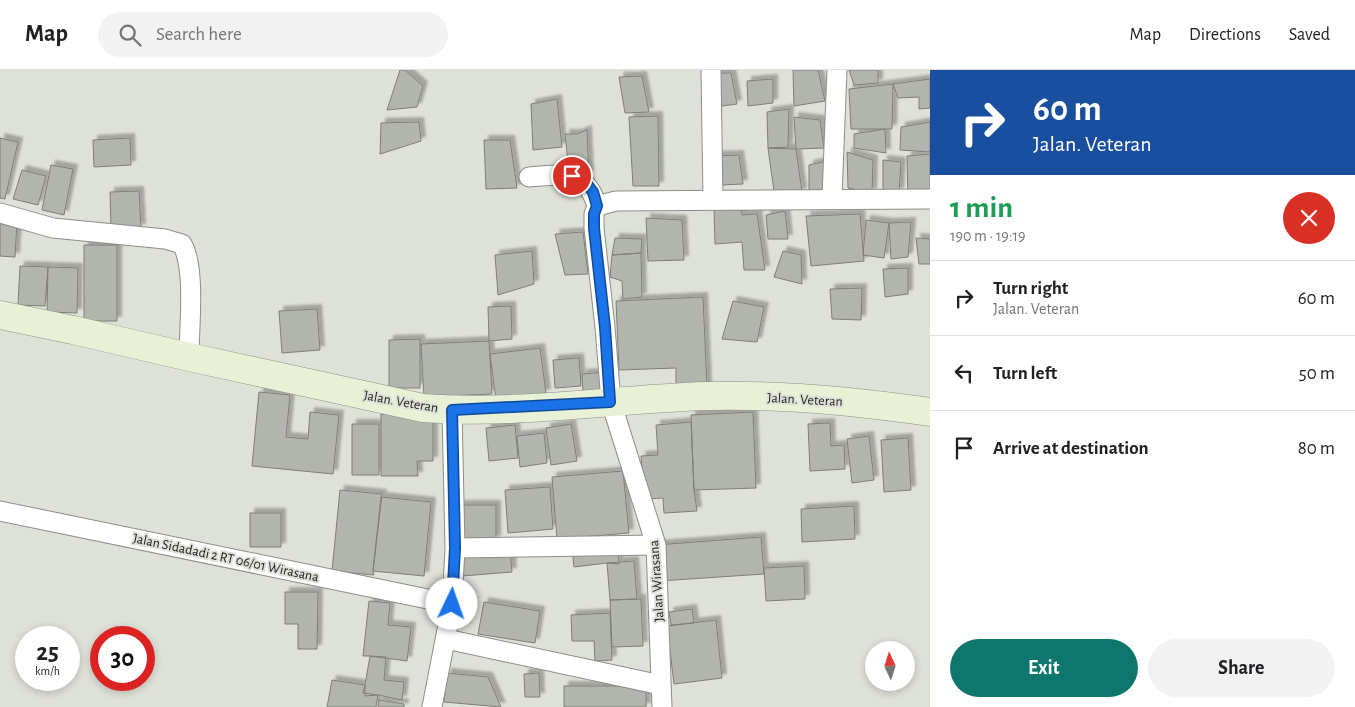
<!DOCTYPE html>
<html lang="en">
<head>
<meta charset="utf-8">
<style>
	body { margin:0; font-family:"Alegreya Sans",sans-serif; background:#f2f2f2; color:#202124; height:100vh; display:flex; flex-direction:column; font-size:19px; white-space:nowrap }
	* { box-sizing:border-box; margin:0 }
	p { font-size:16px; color:#757577 }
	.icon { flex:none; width:28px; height:28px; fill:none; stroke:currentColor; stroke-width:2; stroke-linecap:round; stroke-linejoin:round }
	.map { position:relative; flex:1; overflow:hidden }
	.details { display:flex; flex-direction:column; background:#fff; width:425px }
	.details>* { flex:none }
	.top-card { background:#1a4fa0; color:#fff; overflow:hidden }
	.needle { width:32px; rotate:356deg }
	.buttons { position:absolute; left:865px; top:571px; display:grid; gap:10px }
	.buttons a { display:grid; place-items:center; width:50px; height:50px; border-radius:50%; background:#fff; box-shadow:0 2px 8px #0003; font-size:25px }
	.speed { position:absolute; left:15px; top:556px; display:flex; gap:10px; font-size:25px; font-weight:700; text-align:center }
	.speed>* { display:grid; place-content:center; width:65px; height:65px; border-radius:50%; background:#fff; box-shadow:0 2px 8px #0003; line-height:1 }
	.speed small { font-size:12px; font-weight:400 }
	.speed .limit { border:8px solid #d22; background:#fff; color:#111 }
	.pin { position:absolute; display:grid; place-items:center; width:42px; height:42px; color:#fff; margin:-21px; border:2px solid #fff; border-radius:50%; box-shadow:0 1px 5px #0007 }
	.me { position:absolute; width:55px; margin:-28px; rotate:3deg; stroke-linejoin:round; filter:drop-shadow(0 0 4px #0008) }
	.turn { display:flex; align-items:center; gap:18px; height:105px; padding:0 20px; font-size:22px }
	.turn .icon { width:65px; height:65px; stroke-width:2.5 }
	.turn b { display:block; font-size:35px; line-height:42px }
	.round { display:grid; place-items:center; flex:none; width:52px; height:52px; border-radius:26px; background:#f2f2f2 }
	.head { display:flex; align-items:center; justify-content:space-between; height:85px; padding:0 20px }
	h1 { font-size:30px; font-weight:700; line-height:38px; color:#1e9e55 }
	.cta { display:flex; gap:10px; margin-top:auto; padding:10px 20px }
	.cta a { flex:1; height:58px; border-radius:30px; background:#0f766e; color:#fff; font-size:20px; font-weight:700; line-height:58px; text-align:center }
	.cta a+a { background:#f2f2f2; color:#202124 }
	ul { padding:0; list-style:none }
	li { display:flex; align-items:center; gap:15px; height:75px; padding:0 20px; border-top:1px solid #e0e0e0 }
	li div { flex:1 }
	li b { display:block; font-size:19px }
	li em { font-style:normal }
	header { display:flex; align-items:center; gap:30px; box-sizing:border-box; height:70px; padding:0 25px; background:#fff; border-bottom:1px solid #e0e0e0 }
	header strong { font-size:24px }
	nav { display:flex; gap:28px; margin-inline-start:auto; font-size:18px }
	.search { width:350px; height:45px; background:#f2f2f2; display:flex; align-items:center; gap:12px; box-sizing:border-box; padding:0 18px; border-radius:28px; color:#757577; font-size:19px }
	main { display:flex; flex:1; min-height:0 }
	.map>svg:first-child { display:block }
	.building { fill:#b2b5ad; stroke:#7d7f78; filter:url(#shadow) }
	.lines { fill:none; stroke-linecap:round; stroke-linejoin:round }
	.street-casing { stroke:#8c8f87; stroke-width:21 }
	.secondary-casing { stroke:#8c8f87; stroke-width:29 }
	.street { stroke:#fff; stroke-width:19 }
	.secondary { stroke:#e8f0d5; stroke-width:28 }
	.route-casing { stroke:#114b97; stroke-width:12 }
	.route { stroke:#1a73e8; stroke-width:9 }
	.labels { text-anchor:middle; stroke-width:4; stroke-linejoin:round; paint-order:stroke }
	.street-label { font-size:14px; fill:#1f201c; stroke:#dee1d8 }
</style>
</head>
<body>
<header>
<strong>Map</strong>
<div class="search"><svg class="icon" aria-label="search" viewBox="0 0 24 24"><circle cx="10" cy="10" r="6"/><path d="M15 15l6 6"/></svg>Search here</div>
<nav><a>Map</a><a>Directions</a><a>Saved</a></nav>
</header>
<main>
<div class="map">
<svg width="930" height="637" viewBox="0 0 930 637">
	<defs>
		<filter id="shadow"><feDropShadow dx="4.5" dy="-4.5" stdDeviation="1" flood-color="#0004"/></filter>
	</defs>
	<rect width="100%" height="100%" fill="#dee1d8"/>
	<path class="building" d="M400,0H405L423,16L417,37L387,40Z
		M793,0H818L825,31L794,36Z
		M849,0H878V13L854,15Z
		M716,3H731L737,34L722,36Z
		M642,6L649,42L625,43L619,7Z
		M773,9V33L748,36L747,11Z
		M930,9V38L919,39V27L898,28L893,14Z
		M893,14L892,59H851L849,19Z
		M557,29L562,77L533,80L531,34Z
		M789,39L788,77L768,78L767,42Z
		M658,46L659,116H633L629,47Z
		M794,47L820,50L824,78L796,79Z
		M419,52L421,71L380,84L381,53Z
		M930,52V82L900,80L901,57Z
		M885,59L886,83L854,78V64Z
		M587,60L589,105L569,102L565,64H577Z
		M0,68L18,72L5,129L0,128Z
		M130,68L131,95L94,97L93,70Z
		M484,70H510L517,118L486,119Z
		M768,78L796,79L802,122L775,129Z
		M847,82L873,90L872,123L848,118Z
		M930,84V126L908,129L907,86Z
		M739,85L743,114L722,115L713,86Z
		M883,90L901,92L899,123L883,119Z
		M827,91L826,121H809V95Z
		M51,95L73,99L64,145L42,140Z
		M22,100L46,106L38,135L13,129Z
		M139,121L141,158L111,159L110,122Z
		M741,138L742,145L757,144L765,200H744L742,172L715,174L714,139Z
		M785,141L788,169H768L766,145Z
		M860,144L864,191L811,196L806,146Z
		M646,148L682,150L684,190L648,191Z
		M866,150L889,153L884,188L863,185Z
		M0,152H17L15,187L0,186Z
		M911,152L908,187L891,189L889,153Z
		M583,162L588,204L565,205L555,164Z
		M615,168L642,169L641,183L612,185Z
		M916,168L930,169V194H919Z
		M84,175H117V251H84Z
		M532,181L534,214L498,225L495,185Z
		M783,181L801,185L802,214L774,207Z
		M641,183L642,227L623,229L622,211L610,207L612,185Z
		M20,196L48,197L45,236L18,235Z
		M48,197L78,198L77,243L47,242Z
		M908,198V224L885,227L883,199Z
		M862,218L861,250L832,249L830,219Z
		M703,227L707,317L676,318V298L619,300L616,231Z
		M733,231L764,237L757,272L722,269Z
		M511,236L512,269L489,271L488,237Z
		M317,239L320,280L282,283L279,241Z
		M420,269V318H389V270Z
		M489,271L492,324L424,327L421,274Z
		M540,278L546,323L496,330L490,284Z
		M579,288L581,316L555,318L553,290Z
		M607,302L609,319L583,321L582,304Z
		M259,322L290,325L286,367L308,369L310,342L339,345L333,404L252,396Z
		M753,342L756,418L694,420L691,345Z
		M381,344H433V391H417L418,406H381Z
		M691,352L694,420L697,441L664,443L663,428L644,429L641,386L658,385L656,355Z
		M830,353L831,376L844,375L845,399L810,401L808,354Z
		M352,354H379V405H352Z
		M571,354L577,391L551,395L546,358Z
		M515,355L518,388L489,391L486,358Z
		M544,363L547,393L520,397L517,366Z
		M869,366L874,410L852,413L847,369Z
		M908,368L911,420L884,422L881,370Z
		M623,401L629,463L557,469L552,407Z
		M550,417L553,459L508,463L505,420Z
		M340,420L382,424L373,501L374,505L332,501Z
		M381,427L431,432L424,506L373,501Z
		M459,435H496V470H459Z
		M854,436L855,469L802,472L801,439Z
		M250,443H281V477H250Z
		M761,467L764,504L659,511L656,475Z
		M618,476L619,494L607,493L574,497L572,479Z
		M510,478L512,502L462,506L460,481Z
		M634,491L637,529L610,530L607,493Z
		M804,496L805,529L766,531L764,498Z
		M285,522H318L317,579H298V554H285Z
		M641,529L643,576L612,577L610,530Z
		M369,531L390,533L388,555L411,557L407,591L370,586H363Z
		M484,532L540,541L535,573L478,564Z
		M692,539L694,553L671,555L669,542Z
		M610,543L612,590L595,591L594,571H572L571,545Z
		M716,550L722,608L674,614L667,556Z
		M370,586L386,587L384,610L404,612L402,630L378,625L365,626V615Z
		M447,603L488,607L501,637L444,632Z
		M539,603L540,627H525L524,604Z
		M332,610L365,615L363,623L378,625L376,637H327Z
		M564,616H646V637H564Z
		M379,630L404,634V637H378Z"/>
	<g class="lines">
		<defs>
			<path id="street" d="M711,0L713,130
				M529,107C562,105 585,97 597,136
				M832,128L837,0
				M0,143L53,158L165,169L182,174C196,198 189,258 189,287
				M0,441L452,534
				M455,478L656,475
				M446,569L661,615
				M432,637L452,534L455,478L452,340
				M662,637L656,475L611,332L605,257L594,158V144L597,136L616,131L930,129"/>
			<path id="secondary" d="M0,245L73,260L189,287L423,338C518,345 613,329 707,326C783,324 855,331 930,342"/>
		</defs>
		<use href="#street" class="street-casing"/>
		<use href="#secondary" class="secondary-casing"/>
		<use href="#street" class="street"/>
		<use href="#secondary" class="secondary"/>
	</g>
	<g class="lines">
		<defs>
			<path id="route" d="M452,534L455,478L452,340L610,332L605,257L594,158V144L597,136L593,122L585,112L572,106"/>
		</defs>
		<use href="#route" class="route-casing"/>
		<use href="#route" class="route"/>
	</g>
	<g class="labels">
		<g class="street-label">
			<text transform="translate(805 329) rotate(3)" y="5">Jalan. Veteran</text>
			<text transform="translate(401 331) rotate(10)" y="5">Jalan. Veteran</text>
			<text transform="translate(226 487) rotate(12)" y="5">Jalan Sidadadi 2 RT 06/01 Wirasana</text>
			<text transform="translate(656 511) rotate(-94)" y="5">Jalan Wirasana</text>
		</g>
	</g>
</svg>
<div class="buttons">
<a><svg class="needle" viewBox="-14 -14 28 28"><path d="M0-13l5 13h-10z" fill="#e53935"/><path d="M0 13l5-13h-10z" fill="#757577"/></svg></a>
</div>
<div class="speed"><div>25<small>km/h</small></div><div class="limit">30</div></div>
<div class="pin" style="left:572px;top:106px;background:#d93025"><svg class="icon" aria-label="arrive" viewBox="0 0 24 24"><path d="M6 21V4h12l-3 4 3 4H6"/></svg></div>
<svg class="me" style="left:452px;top:534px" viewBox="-20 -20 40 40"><circle r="19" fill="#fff"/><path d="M0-13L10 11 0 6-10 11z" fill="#1a73e8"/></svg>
</div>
<section class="details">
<div class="top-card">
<div class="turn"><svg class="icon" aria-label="right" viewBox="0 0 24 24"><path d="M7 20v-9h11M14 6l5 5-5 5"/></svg><div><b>60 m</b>Jalan. Veteran</div></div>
</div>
<div class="head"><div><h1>1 min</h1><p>190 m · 19:19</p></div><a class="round" style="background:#d93025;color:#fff"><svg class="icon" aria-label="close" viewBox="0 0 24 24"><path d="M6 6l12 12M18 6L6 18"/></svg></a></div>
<ul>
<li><svg class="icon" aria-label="right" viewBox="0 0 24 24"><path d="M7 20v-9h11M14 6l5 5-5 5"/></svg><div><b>Turn right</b><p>Jalan. Veteran</p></div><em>60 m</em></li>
<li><svg class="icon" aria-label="left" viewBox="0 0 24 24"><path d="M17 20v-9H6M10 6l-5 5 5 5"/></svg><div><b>Turn left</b></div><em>50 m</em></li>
<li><svg class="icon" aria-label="arrive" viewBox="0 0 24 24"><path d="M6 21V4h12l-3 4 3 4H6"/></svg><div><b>Arrive at destination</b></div><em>80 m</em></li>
</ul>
<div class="cta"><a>Exit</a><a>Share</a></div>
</section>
</main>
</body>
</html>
